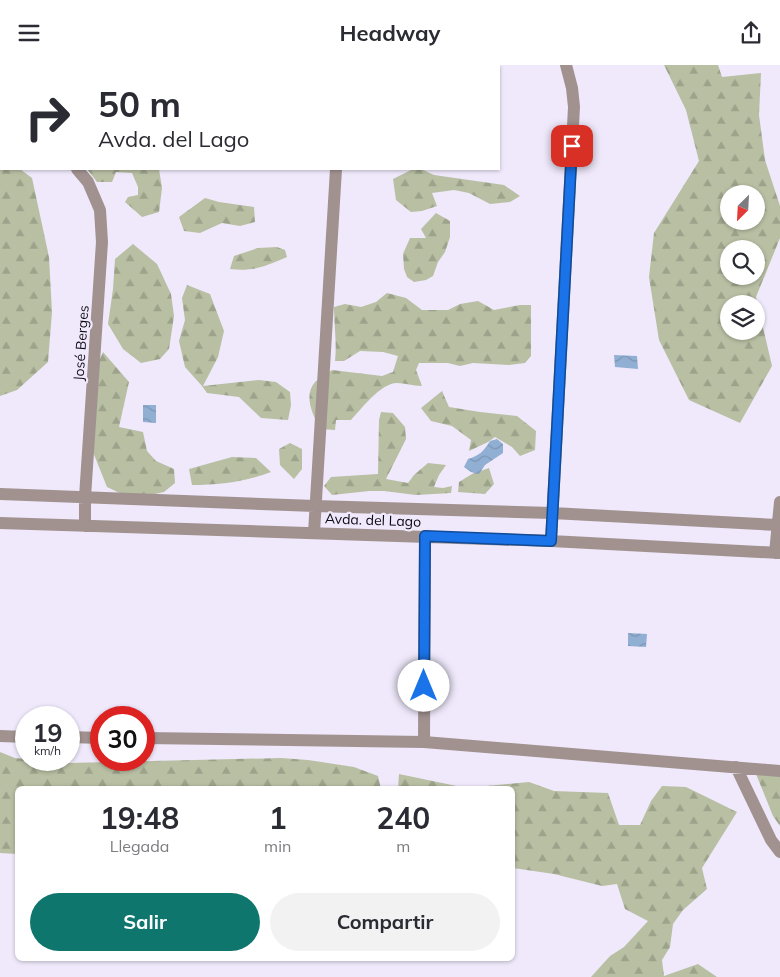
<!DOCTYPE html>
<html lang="es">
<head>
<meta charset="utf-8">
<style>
	body { margin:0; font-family:Mulish,sans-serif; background:#f2f2f3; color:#2b2b33; height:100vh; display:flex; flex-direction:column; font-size:19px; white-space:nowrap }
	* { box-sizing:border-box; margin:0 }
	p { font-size:16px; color:#7c7c81 }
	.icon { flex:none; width:28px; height:28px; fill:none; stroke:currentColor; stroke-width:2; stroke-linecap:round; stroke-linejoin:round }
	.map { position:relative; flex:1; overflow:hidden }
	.drawer { position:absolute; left:15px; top:721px; width:500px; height:175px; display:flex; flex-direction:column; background:#fff; border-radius:8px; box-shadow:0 1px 4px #0004 }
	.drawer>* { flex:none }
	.guide { position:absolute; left:0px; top:0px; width:500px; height:105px; box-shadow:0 1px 4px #0004; background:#fff; color:#2b2b33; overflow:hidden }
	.needle { width:32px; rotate:204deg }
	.buttons { position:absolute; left:720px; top:120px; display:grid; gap:10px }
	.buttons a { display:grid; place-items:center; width:45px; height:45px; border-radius:50%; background:#fff; box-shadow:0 1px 4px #0004; font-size:25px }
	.speed { position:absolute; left:15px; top:641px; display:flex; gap:10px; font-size:25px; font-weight:700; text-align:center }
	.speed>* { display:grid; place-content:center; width:65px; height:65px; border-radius:50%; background:#fff; box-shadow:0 1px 4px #0004; line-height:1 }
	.speed small { font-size:12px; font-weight:400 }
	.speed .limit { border:8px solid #d22; background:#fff; color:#111 }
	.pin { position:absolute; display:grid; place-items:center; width:42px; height:42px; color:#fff; margin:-21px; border-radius:10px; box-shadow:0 2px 8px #0006 }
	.me { position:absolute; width:55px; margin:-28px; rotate:0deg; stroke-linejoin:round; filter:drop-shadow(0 0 4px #0008) }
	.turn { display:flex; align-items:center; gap:18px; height:105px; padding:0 15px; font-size:22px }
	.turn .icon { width:65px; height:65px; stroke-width:2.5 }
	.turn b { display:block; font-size:35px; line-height:42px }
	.eta { display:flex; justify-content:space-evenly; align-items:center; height:85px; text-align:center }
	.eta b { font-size:30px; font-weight:700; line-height:35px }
	.primary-button { display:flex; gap:10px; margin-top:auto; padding:10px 15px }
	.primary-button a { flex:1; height:58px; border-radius:30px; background:#0f766e; color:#fff; font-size:20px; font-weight:700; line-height:58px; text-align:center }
	.primary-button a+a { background:#f2f2f3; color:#2b2b33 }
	header { display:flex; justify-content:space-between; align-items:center; height:65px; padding:0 15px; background:#fff; font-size:22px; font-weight:700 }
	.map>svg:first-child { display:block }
	.forest { fill:url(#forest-firs); fill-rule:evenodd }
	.water { fill:url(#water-waves) }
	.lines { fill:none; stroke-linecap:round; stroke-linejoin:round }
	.street { stroke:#a19290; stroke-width:12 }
	.route-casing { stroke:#114b97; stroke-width:12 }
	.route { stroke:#1a73e8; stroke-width:9 }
	.labels { text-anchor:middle; stroke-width:4.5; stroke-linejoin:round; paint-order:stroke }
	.street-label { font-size:14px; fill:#0e0a14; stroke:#efe9fb }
</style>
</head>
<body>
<header><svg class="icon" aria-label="menu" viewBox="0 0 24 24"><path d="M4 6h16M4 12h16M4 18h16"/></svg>Headway<svg class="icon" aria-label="share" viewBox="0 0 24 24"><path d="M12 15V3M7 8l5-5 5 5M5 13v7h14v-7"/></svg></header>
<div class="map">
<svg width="780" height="912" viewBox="0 0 780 912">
	<defs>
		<pattern id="forest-firs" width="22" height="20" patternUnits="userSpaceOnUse" patternTransform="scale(1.25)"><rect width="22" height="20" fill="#b8bfa3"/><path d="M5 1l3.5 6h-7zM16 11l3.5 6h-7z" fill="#9da38b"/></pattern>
		<pattern id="water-waves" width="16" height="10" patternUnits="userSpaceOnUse" patternTransform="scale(1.25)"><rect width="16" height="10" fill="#91afd3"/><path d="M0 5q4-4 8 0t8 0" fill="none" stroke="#7c95b4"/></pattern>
	</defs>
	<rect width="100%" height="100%" fill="#efe9fb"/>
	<path class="forest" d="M0,0H178L177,1H1V19H0Z
		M295,0H380L379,1H296Z
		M664,0H718L722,12L761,8L759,50L765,95L780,141V173L756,232L772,301L740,358L689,335L659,275L649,212L654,168L699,96L686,45ZM729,129H756V156H729ZM729,184H756V211H729ZM729,239H756V266H729Z
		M0,89L1,90V104H20L32,113L49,192L52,247L48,297L17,325L0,331Z
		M87,104H159L162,123L159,147L142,152L125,137L128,132L138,130V122L132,108L116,107L112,117H97Z
		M413,104H421L434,110L504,120L520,131L510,137L490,139L469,128L454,125L432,128L437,141L422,146L411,147L396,135L393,114Z
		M205,133L219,137L254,142L255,157L240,161L222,158L200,168L184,166L179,152Z
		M436,148L450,156V172L445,187L438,197L433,211L426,215L414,217L407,212L404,204L403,189L410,173H426L421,164Z
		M133,179L157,199L171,229L174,251L171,271L169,284L160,294L141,298L123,284L108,259L113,224L115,194Z
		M277,182L285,185L287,192C266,201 253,207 230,204L234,191L258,183Z
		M187,220L210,229L224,266L218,292L203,321L259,315L276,317L290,327L291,340L288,355L261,353L239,332L207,328L202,321L185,302L179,276L185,255L182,233Z
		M387,228L406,233L422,245H448L460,239L478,236L494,245L520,240H531V291L525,298L509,300L473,298L460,301L448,298H419L416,305L422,321C413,321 405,318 397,318C381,318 362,343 351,355H336L335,365L320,364C313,350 303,331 315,317C320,313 326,309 332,305L382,311L393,307L398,291L383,287L360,286L344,296H335C337,278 334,260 334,242L345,239L361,242L376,237Z
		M103,287L129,317L119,362L143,367L147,386L156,396L174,404L175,418L164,427L132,434L107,422L89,377L94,308Z
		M442,326L449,342L480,347L517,351L536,366L535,385L520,391L512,382L495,372L488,377L469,386L471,375L452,361L431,356L421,343Z
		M381,347L393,348L405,362L406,374L386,414L408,418L414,410L428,398L446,400L439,410L434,422L443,423L452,421L451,428L416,430L384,426H369L332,430L324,421L331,412L378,409L379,355Z
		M290,378L302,384V404L294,414L280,400L279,384Z
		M232,392L256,393L271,407C245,417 219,420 192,420L189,404Z
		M489,403L494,419L485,429L458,427L459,417L472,409Z
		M0,687L15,693L69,698L281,693L308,695L354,702L378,711L381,724H18L17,789L0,788Z
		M754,704L780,707V761L773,751Z
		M399,709L466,723L529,717L554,726L608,728L619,760H640L651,736L662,721L686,722L737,747L702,803L707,824L683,845L673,859L670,882L662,895L664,911L698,899L717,912H591L610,891L624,882L648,856L625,844L617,819L602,821L554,809L513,803L512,724H398Z"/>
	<path class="water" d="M614,290L637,291L638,304L615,302Z
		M143,340H156V358L143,357Z
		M497,374L503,379V388L485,400L479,409L471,407L464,402L468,394C479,391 484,386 490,376Z
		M628,568L647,569L646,582L628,581Z"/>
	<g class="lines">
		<path class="street" d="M281,0L282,1
			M0,13L1,14
			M77,104L88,117L100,145L102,177L85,432V461
			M0,429L315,441L552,448L777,460
			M0,458L551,476L780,488
			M314,468L336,104
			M551,476L574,42L572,23L566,0
			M775,488L780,437
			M0,671L26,672
			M69,672L101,673
			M144,673L424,677L780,706
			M424,677L425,471
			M736,702L771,775L780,787"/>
	</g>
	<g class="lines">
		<defs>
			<path id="route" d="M424,621L425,471L551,476L572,81"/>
		</defs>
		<use href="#route" class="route-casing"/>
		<use href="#route" class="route"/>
	</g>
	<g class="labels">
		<g class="street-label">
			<text transform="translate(81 278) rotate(-86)" y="5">José Berges</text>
			<text transform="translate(373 455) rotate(2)" y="5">Avda. del Lago</text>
		</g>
	</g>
</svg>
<div class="buttons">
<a><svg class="needle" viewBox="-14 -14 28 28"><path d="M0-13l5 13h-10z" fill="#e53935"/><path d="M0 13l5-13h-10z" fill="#7c7c81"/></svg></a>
<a><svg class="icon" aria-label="search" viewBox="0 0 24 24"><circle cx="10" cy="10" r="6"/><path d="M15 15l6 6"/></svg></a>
<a><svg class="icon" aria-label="layers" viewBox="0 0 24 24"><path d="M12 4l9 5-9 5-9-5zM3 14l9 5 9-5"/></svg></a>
</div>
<div class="speed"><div>19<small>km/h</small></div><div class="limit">30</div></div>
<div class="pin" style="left:572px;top:81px;background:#d93025"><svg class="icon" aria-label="arrive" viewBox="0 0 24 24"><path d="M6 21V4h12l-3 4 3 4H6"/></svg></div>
<svg class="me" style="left:424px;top:621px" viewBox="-20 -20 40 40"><circle r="19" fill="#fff"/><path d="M0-13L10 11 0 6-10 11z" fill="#1a73e8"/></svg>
<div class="guide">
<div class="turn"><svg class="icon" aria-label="right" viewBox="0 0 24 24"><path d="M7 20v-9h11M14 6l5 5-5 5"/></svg><div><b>50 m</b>Avda. del Lago</div></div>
</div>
<section class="drawer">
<div class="eta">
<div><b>19:48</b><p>Llegada</p></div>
<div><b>1</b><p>min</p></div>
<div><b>240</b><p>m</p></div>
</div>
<div class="primary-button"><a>Salir</a><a>Compartir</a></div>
</section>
</div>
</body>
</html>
